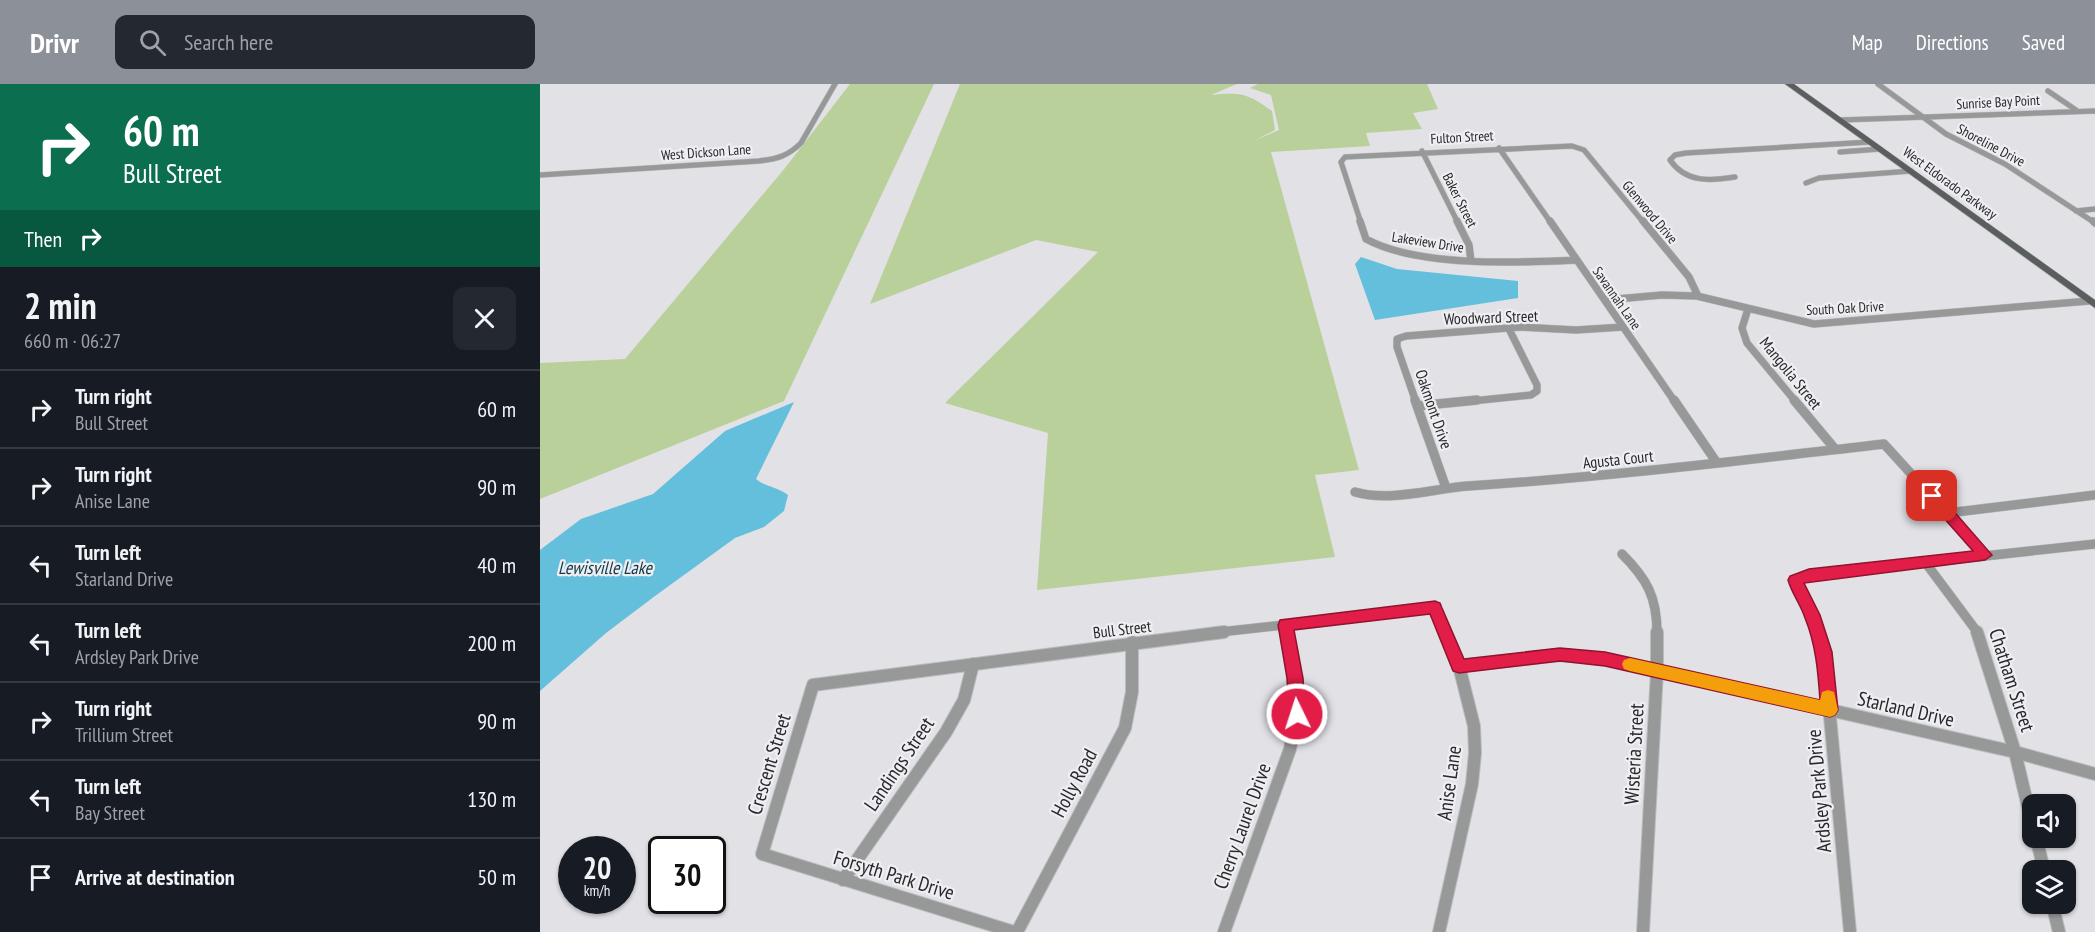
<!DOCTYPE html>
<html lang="en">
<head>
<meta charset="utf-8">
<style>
	body { margin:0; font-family:"PT Sans Narrow",sans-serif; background:#242831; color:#f1f3f6; height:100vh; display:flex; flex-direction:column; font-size:22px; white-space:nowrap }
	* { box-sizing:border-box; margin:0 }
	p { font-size:20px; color:#9ea1a6 }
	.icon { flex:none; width:33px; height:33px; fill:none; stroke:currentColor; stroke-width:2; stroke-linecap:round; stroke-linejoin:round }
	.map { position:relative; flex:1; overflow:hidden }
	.panel { display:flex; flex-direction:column; background:#171b24; width:540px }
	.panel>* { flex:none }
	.guide { background:#0b6e4f; color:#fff; overflow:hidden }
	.fabs { position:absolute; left:1482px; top:710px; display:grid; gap:12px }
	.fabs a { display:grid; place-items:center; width:54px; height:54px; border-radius:12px; background:#171b24; box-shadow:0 2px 4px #0004; font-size:30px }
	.speed { position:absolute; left:18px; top:752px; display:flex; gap:12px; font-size:30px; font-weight:700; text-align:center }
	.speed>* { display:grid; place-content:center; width:78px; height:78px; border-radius:50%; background:#171b24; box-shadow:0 2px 4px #0004; line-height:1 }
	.speed small { font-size:15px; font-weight:400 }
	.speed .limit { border:3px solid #111; border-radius:9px; background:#fff; color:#111 }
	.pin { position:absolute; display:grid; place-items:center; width:51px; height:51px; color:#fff; margin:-26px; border-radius:12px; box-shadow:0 3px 9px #0006 }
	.me { position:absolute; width:66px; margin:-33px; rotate:356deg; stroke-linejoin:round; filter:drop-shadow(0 0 4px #0008) }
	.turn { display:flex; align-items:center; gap:21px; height:126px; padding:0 24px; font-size:27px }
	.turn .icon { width:78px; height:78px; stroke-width:2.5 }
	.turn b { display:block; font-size:42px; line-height:51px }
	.then { display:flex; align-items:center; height:57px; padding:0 24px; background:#0003; gap:12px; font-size:22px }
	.round { display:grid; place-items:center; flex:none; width:63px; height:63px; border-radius:12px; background:#242831 }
	.overview { display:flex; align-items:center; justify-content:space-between; height:102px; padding:0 24px }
	h1 { font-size:36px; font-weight:600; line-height:45px }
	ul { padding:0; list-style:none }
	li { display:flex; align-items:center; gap:18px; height:78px; padding:0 24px; border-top:2px solid #363941 }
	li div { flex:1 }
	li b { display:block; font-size:22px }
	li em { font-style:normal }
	header { display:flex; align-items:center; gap:36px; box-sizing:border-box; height:84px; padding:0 30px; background:#8c9099; color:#fff }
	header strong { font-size:28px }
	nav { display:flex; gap:33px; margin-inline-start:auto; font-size:21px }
	.search { width:420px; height:54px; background:#242831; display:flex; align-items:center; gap:15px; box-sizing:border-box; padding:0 21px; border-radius:12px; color:#9ea1a6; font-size:22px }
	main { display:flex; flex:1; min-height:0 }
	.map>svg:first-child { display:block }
	.green { fill:#bad09b }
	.water { fill:#64bfdc }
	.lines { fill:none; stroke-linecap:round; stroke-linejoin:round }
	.street-far3-casing { stroke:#bcbcc0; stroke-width:6 }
	.street-far2-casing { stroke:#bcbcc0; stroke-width:8 }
	.street-far1-casing { stroke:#bcbcc0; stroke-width:10 }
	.street-casing { stroke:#bcbcc0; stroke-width:14 }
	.primary-casing { stroke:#bcbcc0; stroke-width:1 }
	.street-far3 { stroke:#979999; stroke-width:5 }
	.street-far2 { stroke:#979999; stroke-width:7 }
	.street-far1 { stroke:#979999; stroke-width:9 }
	.street { stroke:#979999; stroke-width:12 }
	.primary { fill:#5a5e5d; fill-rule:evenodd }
	.route { fill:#e11d48; stroke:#92132f; stroke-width:1.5 }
	.slow { fill:#f59e0b }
	.labels { text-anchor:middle; stroke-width:4.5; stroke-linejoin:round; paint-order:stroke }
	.far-street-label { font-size:14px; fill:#28282a; stroke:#efeef3 }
	.street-label { font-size:16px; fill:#28282a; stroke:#efeef3 }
	.water-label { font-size:18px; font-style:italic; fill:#103b47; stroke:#efeef3 }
	.near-street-label { font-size:20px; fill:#28282a; stroke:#efeef3 }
</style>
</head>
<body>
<header>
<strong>Drivr</strong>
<div class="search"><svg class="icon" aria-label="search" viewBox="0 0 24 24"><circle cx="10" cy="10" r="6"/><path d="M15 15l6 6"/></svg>Search here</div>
<nav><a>Map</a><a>Directions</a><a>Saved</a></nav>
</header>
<main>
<section class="panel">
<div class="guide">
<div class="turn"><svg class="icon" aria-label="right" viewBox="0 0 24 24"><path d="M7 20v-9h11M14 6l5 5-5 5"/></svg><div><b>60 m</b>Bull Street</div></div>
<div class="then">Then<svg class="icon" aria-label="right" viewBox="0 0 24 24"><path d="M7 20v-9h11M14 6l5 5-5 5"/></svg></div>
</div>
<div class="overview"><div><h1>2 min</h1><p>660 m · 06:27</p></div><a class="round"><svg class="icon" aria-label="close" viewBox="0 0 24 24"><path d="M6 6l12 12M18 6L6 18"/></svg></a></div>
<ul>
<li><svg class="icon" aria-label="right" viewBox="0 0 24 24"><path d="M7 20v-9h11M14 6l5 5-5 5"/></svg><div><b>Turn right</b><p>Bull Street</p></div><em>60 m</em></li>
<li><svg class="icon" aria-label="right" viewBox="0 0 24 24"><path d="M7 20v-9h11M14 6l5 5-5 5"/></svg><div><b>Turn right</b><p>Anise Lane</p></div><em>90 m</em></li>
<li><svg class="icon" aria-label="left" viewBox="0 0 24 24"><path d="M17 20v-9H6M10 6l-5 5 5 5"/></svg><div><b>Turn left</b><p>Starland Drive</p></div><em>40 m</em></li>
<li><svg class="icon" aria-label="left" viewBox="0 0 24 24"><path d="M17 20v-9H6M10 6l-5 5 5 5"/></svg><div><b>Turn left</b><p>Ardsley Park Drive</p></div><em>200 m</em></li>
<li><svg class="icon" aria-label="right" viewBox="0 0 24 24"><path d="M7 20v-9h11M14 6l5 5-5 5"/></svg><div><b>Turn right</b><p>Trillium Street</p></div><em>90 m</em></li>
<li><svg class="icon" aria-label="left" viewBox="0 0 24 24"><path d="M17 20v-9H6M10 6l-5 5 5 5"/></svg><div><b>Turn left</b><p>Bay Street</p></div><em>130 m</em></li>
<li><svg class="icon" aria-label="arrive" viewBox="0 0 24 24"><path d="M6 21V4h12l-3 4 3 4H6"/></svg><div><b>Arrive at destination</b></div><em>50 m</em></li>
</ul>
</section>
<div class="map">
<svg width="1555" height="848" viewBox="0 0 1555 848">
	<rect width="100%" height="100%" fill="#e1e1e6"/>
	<path class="green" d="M310,0H394L244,317L0,415V279L85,275L245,84Z
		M420,0H697L671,11C700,8 708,9 732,27L735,46L716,56L739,46L731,11L710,4L718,0H887L898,25L873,29L882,45L826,49L830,62L731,68L819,386L775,391L795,473L497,506L508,349L405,319L558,168L496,156L330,220Z"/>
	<path class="water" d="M821,173L857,185L978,197V214L835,236L815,180Z
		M254,318L216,395C227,404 236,402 248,411L244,427L224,443L195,454L115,512L66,549L0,607V466L41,435L113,410L185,347Z"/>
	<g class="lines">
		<defs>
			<path id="street-far3" d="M1338,0L1406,50L1465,80L1555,139
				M1508,7L1536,26
				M1301,36L1555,27
				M959,64L1011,139
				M882,67L918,139
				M1300,68L1340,65
				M0,91L219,77C237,75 248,72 261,59L295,0
				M1195,93C1170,97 1146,99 1130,76L1135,71L1146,69L1330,58
				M1266,99L1279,94L1371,87
				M1536,127L1555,125
				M821,139L801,78L805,73L1032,62L1044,66L1104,139"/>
			<path id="street-far2" d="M820,137L826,155C877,183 978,179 1036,176
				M917,137L929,161L931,177
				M1010,137L1135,318
				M1103,137L1149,193L1158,212
				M1553,137L1555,139
				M1065,216L1122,211L1157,212L1274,240L1549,217
				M1208,225L1202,244L1207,259L1256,318
				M876,318L857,263V255L866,252L981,243L1036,246L1083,243
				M922,318L991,311L997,307V301L968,243"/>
			<path id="street-far1" d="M875,316L906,404
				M1134,316L1177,379
				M1254,316L1295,365
				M877,322L937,316
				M815,408C850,418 891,405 928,402C1067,393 1205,376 1344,360L1445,471
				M1408,429L1555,411
				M1082,470C1107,495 1117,513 1117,549
				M1385,478L1438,549
				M746,541L747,549
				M671,549L895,524L905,549
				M1278,549L1255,496L1269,491L1555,460"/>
			<path id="street" d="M1277,548L1284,568L1310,848
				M1437,548L1475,668L1492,740
				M919,582L1020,571L1065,575L1475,668L1555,690
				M1496,753L1504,786
				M303,796L406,648L424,616L433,580
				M1512,819L1519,848
				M474,848L222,770L273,601L684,548
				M477,848L585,644L592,608V558
				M684,848L750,665L757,630L755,594L747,548
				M899,848L932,700L935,669L934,642L919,582L905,548
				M1103,848L1117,587V548"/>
			<path id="primary" d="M1245,0H1254L1555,216V224Z"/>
		</defs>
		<use href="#street-far3" class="street-far3-casing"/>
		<use href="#street-far2" class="street-far2-casing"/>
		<use href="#street-far1" class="street-far1-casing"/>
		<use href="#street" class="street-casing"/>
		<use href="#primary" class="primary-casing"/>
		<use href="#street-far3" class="street-far3"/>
		<use href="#street-far2" class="street-far2"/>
		<use href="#street-far1" class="street-far1"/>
		<use href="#street" class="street"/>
		<use href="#primary" class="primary"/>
	</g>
	<path class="route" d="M1392,407L1397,408L1452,471L1445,476L1264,499L1280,531L1292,568L1298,626L1295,631L1290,633L1065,582L1020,577L919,589L913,587L890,530L754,546L763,594L765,630L763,635L757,637L751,635L749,630L747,594L738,541L740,536L895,517L900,519L902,524L924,575L1020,564L1065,568L1280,616C1278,588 1276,561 1265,534C1261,521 1252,510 1248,496L1250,492L1269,485L1433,467L1387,415L1385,412Z"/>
	<path class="slow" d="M1090,574L1280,616L1282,608L1288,606L1294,608L1298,626L1295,631L1290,633L1090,587L1084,585L1082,580L1084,576Z"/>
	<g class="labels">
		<g class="far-street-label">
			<text transform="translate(1458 18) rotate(-3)" y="5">Sunrise Bay Point</text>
			<text transform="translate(922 53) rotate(-3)" y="5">Fulton Street</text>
			<text transform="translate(1451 61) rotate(28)" y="5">Shoreline Drive</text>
			<text transform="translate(166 68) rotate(-4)" y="5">West Dickson Lane</text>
			<text transform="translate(1410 99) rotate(36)" y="5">West Eldorado Parkway</text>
			<text transform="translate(920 116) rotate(63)" y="5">Baker Street</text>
			<text transform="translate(1110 128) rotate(50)" y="5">Glenwood Drive</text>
			<text transform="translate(888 158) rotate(9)" y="5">Lakeview Drive</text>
			<text transform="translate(1077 214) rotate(55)" y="5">Savannah Lane</text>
			<text transform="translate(1305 224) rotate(-3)" y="5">South Oak Drive</text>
		</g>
		<g class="street-label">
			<text transform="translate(951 233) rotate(-2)" y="6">Woodward Street</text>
			<text transform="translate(1251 289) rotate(51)" y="6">Mangolia Street</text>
			<text transform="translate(894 325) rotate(71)" y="6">Oakmont Drive</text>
			<text transform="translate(1078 375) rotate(-6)" y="6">Agusta Court</text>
			<text transform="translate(582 545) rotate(-7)" y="6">Bull Street</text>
		</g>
		<g class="water-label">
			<text x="65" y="490">Lewisville Lake</text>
		</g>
		<g class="near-street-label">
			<text transform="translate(1472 596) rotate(72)" y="7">Chatham Street</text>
			<text transform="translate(1366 625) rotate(13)" y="7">Starland Drive</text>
			<text transform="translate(1094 670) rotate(-87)" y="7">Wisteria Street</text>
			<text transform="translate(229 680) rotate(-73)" y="7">Crescent Street</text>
			<text transform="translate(359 680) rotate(-56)" y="7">Landings Street</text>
			<text transform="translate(534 699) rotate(-62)" y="7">Holly Road</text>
			<text transform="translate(909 699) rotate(-82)" y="7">Anise Lane</text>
			<text transform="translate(1279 707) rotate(-95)" y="7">Ardsley Park Drive</text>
			<text transform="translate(702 742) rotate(-70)" y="7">Cherry Laurel Drive</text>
			<text transform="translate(354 791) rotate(17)" y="7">Forsyth Park Drive</text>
		</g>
	</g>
</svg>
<div class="fabs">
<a><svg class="icon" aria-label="sound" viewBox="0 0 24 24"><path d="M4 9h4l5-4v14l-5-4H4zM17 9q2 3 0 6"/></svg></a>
<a><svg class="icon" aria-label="layers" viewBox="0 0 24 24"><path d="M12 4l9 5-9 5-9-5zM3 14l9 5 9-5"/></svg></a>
</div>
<div class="speed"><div>20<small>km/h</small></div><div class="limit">30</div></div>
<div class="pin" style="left:1392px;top:412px;background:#d93025"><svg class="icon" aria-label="arrive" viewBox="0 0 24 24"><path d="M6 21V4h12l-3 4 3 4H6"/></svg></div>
<svg class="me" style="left:757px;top:630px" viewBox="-20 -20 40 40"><circle r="17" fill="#e11d48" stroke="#fff" stroke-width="3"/><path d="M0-11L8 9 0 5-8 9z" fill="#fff"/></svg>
</div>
</main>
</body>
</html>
